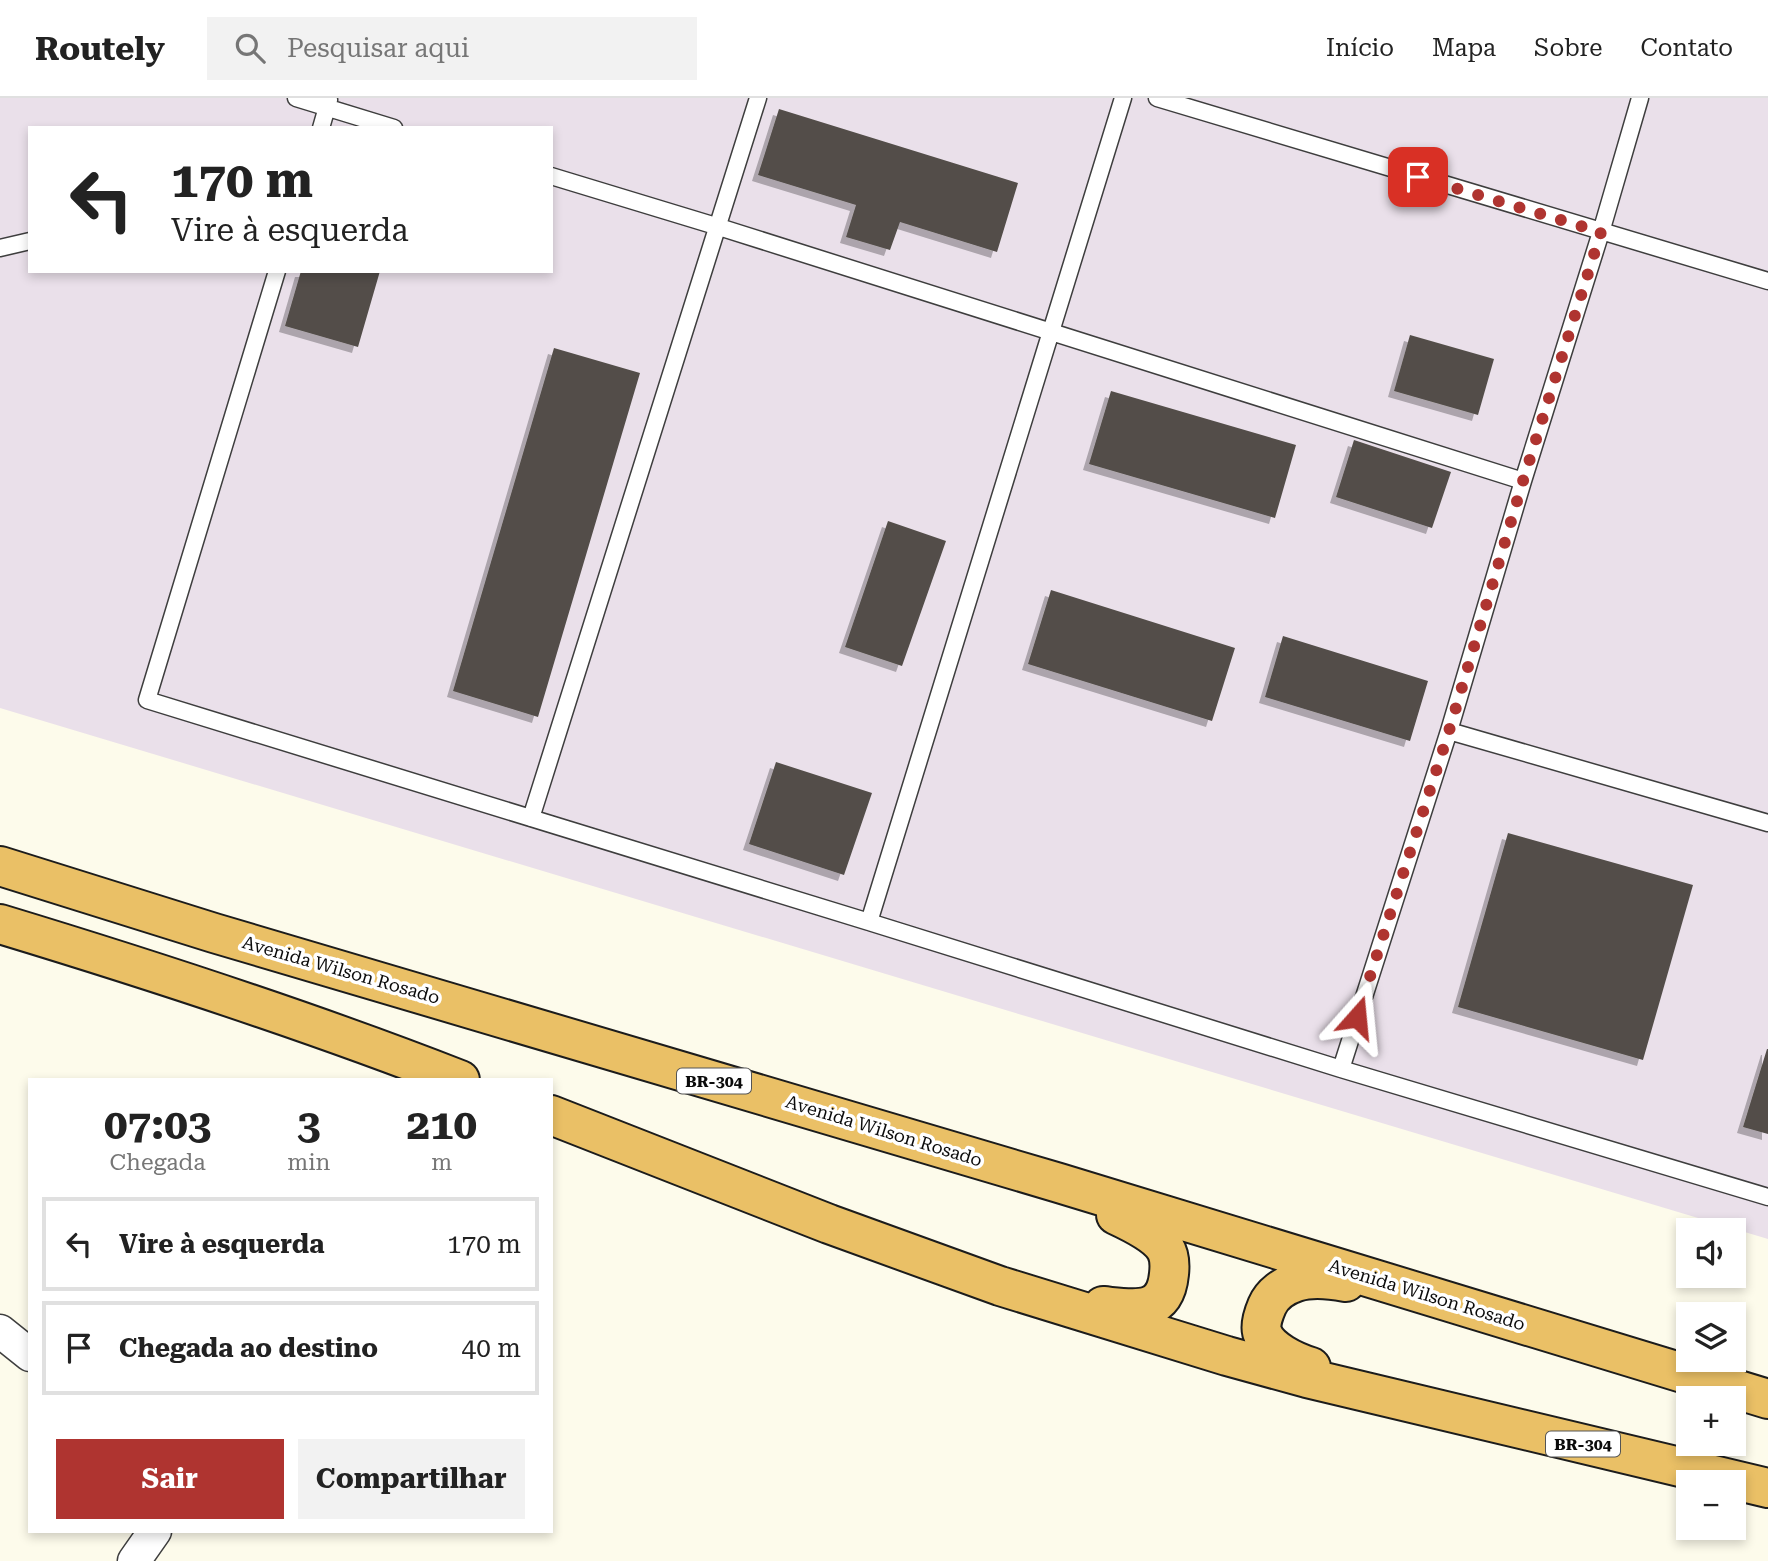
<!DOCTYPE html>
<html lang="pt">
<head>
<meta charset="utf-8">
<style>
	body { margin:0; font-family:"Roboto Serif",serif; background:#f2f2f2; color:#222; height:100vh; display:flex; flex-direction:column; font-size:26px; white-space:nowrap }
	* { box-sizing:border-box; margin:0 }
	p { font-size:23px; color:#767676 }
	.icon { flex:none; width:38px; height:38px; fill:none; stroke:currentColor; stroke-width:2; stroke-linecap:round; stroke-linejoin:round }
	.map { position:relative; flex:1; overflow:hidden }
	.details { position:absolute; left:28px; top:980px; width:525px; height:455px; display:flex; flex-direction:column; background:#fff; border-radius:0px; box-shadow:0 4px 10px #0003 }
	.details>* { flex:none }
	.hud { position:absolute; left:28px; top:28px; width:525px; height:147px; border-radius:0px; box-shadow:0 4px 10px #0003; background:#fff; color:#222; overflow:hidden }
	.tools { position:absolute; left:1676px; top:1120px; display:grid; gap:14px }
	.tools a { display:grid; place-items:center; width:70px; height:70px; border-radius:0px; background:#fff; box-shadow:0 4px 10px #0003; font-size:35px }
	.pin { position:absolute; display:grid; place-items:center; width:60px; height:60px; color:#fff; margin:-30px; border-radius:14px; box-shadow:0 4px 10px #0006 }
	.me { position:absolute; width:77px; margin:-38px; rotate:18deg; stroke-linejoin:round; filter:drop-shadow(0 0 5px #0008) }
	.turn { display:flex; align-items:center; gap:24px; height:147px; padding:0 28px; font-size:32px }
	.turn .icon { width:91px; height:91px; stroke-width:2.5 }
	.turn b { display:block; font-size:49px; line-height:60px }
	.eta { display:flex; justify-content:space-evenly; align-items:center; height:119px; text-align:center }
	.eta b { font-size:42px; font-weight:700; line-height:49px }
	.action { display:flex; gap:14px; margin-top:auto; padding:14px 28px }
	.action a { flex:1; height:80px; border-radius:0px; background:#af3430; color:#fff; font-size:28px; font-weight:700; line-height:80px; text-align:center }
	.action a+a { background:#f2f2f2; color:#222 }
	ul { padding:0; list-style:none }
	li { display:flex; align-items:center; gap:21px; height:94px; margin:0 14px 10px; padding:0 14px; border:4px solid #e0e0e0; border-radius:0px }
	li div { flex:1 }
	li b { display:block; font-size:26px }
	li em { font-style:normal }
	header { display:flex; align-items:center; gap:42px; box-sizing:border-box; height:98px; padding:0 35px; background:#fff; border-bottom:2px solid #e0e0e0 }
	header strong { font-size:33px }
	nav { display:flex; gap:38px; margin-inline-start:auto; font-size:24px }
	.search { width:490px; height:63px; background:#f2f2f2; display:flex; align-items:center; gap:18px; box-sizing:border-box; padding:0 24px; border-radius:0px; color:#767676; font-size:26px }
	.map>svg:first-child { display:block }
	.industrial { fill:#eae0ea; fill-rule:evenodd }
	.building { fill:#534e49; filter:url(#shadow) }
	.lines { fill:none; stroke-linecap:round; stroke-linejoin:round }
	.service-casing { stroke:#3e3e3e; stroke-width:19 }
	.minor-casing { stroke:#3e3e3e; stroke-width:35 }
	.trunk-casing { stroke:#1c1c1c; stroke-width:42 }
	.service { stroke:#fff; stroke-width:16 }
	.minor { stroke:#fff; stroke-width:32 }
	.trunk { stroke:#eac066; stroke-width:38 }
	.route { stroke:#af3430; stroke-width:12; stroke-dasharray:0 21.6 }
	.labels { text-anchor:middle; stroke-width:7; stroke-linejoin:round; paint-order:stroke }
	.shield { fill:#fff; stroke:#545454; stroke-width:2 }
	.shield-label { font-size:16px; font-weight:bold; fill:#0b0b0b }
	.street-label { font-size:18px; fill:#0b0b0b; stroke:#fff }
</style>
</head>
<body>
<header>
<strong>Routely</strong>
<div class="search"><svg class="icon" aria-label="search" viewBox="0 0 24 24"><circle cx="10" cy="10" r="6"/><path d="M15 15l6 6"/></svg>Pesquisar aqui</div>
<nav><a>Início</a><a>Mapa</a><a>Sobre</a><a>Contato</a></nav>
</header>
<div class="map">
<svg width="1768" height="1463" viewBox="0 0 1768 1463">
	<defs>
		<filter id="shadow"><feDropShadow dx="-6" dy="6" stdDeviation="0" flood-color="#0004"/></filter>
	</defs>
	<rect width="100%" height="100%" fill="#fdfbeb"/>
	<path class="industrial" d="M0,0H1768V1141L0,610ZM30,30H551V173H30Z"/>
	<path class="building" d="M779,11L1018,85L997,154L900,124L890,152L846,139L856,107L758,77Z
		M301,173H380L358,249L285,228Z
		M1410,237L1494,261L1478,317L1394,293Z
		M554,250L640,275L538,619L453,593Z
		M1111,293L1296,347L1275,420L1089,366Z
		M1354,342L1451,374L1432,430L1336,399Z
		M888,423L946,443L902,568L845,549Z
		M1051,492L1235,550L1212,623L1028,566Z
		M1283,538L1428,583L1410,643L1265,599Z
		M776,664L872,695L844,777L749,746Z
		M1508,735L1693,787L1643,962L1458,909Z
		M1767,951H1768V1036L1743,1029Z"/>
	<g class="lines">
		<defs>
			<path id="service" d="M296,0L394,30
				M1157,0L1768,183
				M321,30L329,2
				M551,78L719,129L1523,383
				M0,150L30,143
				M277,173L147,602L869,824L1341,971L1768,1099
				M1449,633L1768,725
				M531,720L758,0
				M869,824L1123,0
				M1341,971L1449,633L1523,383L1601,134L1640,0"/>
			<path id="minor" d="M0,1233L30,1257
				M134,1463L155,1433"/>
			<path id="trunk" d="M0,768L214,835L1059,1085L1768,1301
				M0,826C155,873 309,923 460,982
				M551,1017L829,1126L1000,1188L1227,1258L1307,1280L1768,1390
				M1103,1208C1134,1211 1165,1218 1169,1176C1170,1167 1170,1158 1165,1150C1156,1136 1131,1124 1116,1117
				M1311,1269C1295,1264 1268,1252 1262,1234C1260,1226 1264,1215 1267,1208C1272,1196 1284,1188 1296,1184C1311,1179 1330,1181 1346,1184"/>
		</defs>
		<use href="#service" class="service-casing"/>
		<use href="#minor" class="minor-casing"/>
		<use href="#trunk" class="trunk-casing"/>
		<use href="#service" class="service"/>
		<use href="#minor" class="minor"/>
		<use href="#trunk" class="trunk"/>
	</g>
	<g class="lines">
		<path class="route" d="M1357,919L1449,633L1523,383L1601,134L1418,79"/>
	</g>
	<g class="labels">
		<g class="shield">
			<rect x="677" y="970.5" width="74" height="25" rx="5"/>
			<rect x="1546" y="1333.5" width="74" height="25" rx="5"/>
		</g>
		<g class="shield-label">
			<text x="714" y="989">BR-304</text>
			<text x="1583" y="1352">BR-304</text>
		</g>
		<g class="street-label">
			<text transform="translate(341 872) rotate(16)" y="6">Avenida Wilson Rosado</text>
			<text transform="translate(884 1033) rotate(17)" y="6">Avenida Wilson Rosado</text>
			<text transform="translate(1427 1197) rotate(17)" y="6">Avenida Wilson Rosado</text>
		</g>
	</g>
</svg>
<div class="tools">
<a><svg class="icon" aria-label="sound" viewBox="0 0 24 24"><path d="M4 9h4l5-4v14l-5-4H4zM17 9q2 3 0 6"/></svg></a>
<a><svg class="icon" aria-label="layers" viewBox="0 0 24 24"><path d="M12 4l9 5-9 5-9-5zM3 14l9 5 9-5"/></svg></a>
<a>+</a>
<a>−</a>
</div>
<div class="pin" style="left:1418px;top:79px;background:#d93025"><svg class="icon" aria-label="arrive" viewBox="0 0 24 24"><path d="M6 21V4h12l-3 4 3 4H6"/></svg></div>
<svg class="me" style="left:1357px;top:919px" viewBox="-20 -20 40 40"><path d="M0-17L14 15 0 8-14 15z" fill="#af3430" stroke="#fff" stroke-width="4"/></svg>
<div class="hud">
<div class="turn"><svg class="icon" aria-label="left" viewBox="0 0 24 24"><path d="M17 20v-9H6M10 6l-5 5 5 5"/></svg><div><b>170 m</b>Vire à esquerda</div></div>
</div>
<section class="details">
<div class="eta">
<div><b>07:03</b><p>Chegada</p></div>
<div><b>3</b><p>min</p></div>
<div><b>210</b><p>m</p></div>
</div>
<ul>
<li><svg class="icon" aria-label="left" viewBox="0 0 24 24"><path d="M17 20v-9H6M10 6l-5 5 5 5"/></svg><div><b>Vire à esquerda</b></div><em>170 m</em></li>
<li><svg class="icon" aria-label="arrive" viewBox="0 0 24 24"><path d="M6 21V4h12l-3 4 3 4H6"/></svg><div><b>Chegada ao destino</b></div><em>40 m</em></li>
</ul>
<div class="action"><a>Sair</a><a>Compartilhar</a></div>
</section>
</div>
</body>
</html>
